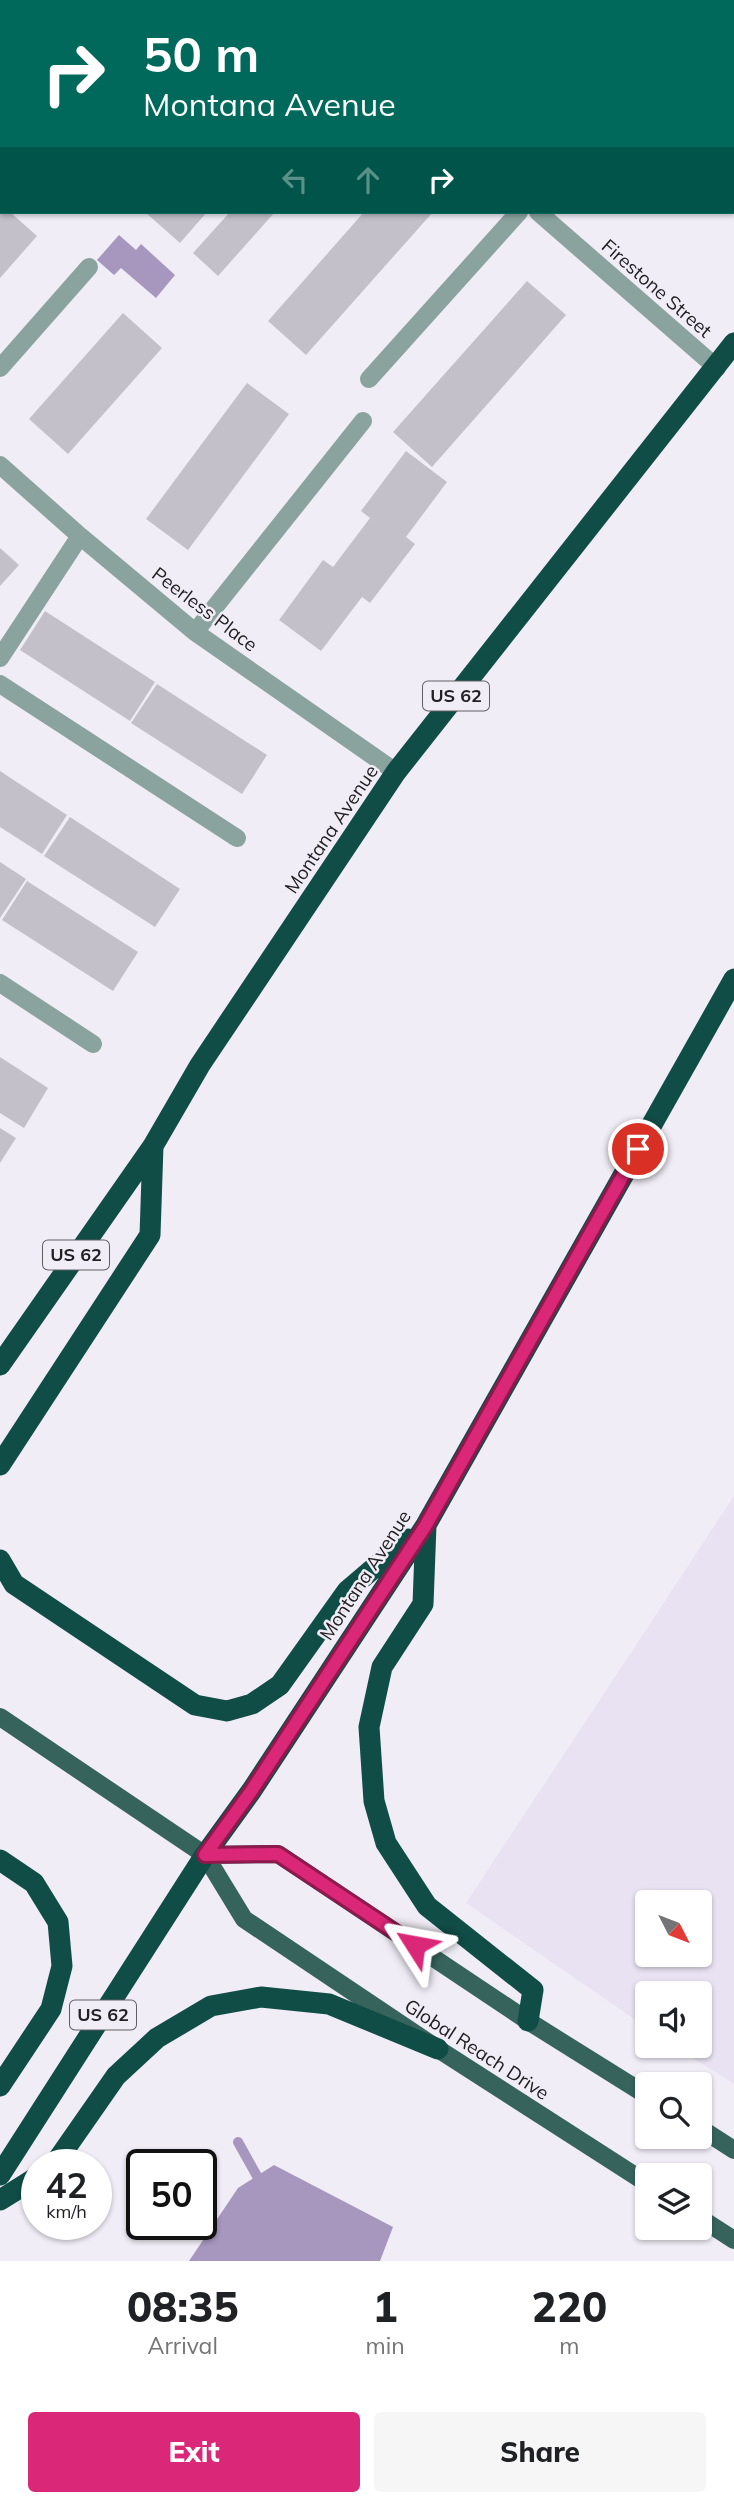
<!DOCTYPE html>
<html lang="en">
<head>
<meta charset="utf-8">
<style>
	body { margin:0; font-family:Mulish,sans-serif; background:#f6f6f6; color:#202124; height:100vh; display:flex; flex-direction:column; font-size:26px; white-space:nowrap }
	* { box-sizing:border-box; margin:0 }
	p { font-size:23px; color:#757577 }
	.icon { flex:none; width:38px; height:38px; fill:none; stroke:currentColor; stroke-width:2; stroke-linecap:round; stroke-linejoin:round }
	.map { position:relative; height:2261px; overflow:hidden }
	.sheet { display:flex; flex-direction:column; background:#fff; flex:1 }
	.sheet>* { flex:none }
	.guide { position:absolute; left:0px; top:0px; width:735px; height:214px; box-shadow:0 2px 5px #0004; background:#00695c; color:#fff; overflow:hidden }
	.needle { width:46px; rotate:132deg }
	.buttons { position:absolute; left:635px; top:1890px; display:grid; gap:14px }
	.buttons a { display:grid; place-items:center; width:77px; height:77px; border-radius:7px; background:#fff; box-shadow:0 2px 5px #0004; font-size:35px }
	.speed { position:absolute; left:21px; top:2149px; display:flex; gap:14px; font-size:35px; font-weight:700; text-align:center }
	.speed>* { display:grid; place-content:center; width:91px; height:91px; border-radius:50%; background:#fff; box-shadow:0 2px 5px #0004; line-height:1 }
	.speed small { font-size:18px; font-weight:400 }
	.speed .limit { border:4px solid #111; border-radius:10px; background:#fff; color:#111 }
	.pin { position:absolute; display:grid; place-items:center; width:60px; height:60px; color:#fff; margin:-30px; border:4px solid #fff; border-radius:50%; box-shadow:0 2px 7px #0007 }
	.me { position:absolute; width:77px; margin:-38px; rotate:304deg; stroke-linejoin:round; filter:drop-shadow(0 0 5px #0008) }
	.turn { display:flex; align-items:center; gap:24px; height:147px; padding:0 28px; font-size:32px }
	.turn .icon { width:91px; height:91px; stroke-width:2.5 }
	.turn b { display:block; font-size:49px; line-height:60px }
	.lanes { display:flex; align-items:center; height:66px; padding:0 28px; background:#0003; justify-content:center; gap:35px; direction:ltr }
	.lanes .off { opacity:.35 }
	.eta { display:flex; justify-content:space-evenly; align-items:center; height:119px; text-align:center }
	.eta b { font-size:42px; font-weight:800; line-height:49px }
	.cta { display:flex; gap:14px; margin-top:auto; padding:14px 28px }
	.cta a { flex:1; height:80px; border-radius:7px; background:#db2777; color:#fff; font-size:28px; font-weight:800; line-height:80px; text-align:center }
	.cta a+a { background:#f6f6f6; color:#202124 }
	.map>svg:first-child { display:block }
	.built { fill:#e9e2f3; fill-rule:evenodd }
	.water { fill:#a796be }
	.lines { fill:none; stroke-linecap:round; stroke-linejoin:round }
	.stream { stroke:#a796be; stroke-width:10 }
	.building { fill:#c4c0ca }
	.minor { stroke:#8ba39f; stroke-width:18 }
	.major { stroke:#36645d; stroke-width:18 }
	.highway { stroke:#104d46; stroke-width:21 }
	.route-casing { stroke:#8e194d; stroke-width:18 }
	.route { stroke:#db2777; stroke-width:12 }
	.labels { text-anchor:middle; stroke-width:5; stroke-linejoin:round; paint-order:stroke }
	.shield { fill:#f1edf7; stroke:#605e63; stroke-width:2 }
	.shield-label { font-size:18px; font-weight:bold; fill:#222024 }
	.street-label { font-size:19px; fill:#222024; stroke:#f1edf7 }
</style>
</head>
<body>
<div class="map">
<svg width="734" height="2261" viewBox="0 0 734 2261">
	<rect width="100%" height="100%" fill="#f1edf7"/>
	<path class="built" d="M734,1496V2084L674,2046H700V1993H648L647,2028L466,1903ZM648,1902H700V1955H648Z"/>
	<path class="water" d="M119,235L136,250L141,244L175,275L156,298L121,268L114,275L97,260Z
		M274,2165L393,2227L380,2261H189L238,2188Z"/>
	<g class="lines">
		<path class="stream" d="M238,2142L257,2176"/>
	</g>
	<path class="building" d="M0,212H10L37,236L0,278Z
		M145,212H207L180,243Z
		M230,212H275L218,276L193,253Z
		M364,212H433L306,355L268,321Z
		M527,281L566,315L432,467L393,432Z
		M123,313L162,348L68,454L29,419Z
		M247,383L289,414L188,550L146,519Z
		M406,451L447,482L406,537L415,544L370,603L362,597L321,651L279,620L323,560L333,567L370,518L361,511Z
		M0,548L19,565L0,586Z
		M45,611L155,682L130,721L20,650Z
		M157,684L267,755L242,794L131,723Z
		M0,771L67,815L42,854L0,827Z
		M70,817L180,889L155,927L44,856Z
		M0,862L26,879L0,918Z
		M27,881L138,952L113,991L2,920Z
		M0,1057L48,1088L24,1128L0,1113Z
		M0,1128L16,1138L0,1163Z"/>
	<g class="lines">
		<path class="minor" d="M298,0L300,2
			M258,2L260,0
			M407,2L408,0
			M538,212L717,368
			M0,368L89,267
			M369,379L519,212
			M0,465L80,536L195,632L396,772
			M195,632L363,421
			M0,658L80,536
			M0,684L237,838
			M0,983L93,1044"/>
		<path class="major" d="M0,1717L205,1855L244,1919L438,2049L648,2184
			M205,1855L278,1854L528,2021L648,2096
			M700,2128L734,2150
			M700,2218L734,2240"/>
		<path class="highway" d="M0,1365L153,1146L200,1065L396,772L734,343
			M0,1465L150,1235L153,1146
			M426,1525L423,1604L382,1667L369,1727L374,1801L386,1843L427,1906L533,1990L528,2021
			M0,1560L14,1584L195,1705L227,1711L252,1704L280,1685L347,1591L408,1539
			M0,1860L34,1883L58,1922L62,1966L51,2009L0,2086
			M54,2165L116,2076L157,2038L211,2006L261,1997L329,2004L438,2049
			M0,2175L205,1855L252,1790L426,1525L734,979
			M0,2200L37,2177"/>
	</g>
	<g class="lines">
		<defs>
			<path id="route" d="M415,1945L278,1854L205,1855L252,1790L426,1525L638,1149"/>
		</defs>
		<use href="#route" class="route-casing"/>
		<use href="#route" class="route"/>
	</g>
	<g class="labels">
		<g class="shield">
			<rect x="423" y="681.5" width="66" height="29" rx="5"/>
			<rect x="43" y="1240.5" width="66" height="29" rx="5"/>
			<rect x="70" y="2000.5" width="66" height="29" rx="5"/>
		</g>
		<g class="shield-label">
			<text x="456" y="702">US 62</text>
			<text x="76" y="1261">US 62</text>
			<text x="103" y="2021">US 62</text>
		</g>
		<g class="street-label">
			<text transform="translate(657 288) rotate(41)" y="7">Firestone Street</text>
			<text transform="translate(205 609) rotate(37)" y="7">Peerless Place</text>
			<text transform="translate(331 829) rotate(-56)" y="7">Montana Avenue</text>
			<text transform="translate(365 1575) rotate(-57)" y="7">Montana Avenue</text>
			<text transform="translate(477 2049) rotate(33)" y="7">Global Reach Drive</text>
		</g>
	</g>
</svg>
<div class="buttons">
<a><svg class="needle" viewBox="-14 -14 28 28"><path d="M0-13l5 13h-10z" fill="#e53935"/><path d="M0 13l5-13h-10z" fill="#757577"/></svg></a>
<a><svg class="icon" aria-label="sound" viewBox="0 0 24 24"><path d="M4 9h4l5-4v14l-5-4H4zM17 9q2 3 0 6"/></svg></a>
<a><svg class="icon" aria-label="search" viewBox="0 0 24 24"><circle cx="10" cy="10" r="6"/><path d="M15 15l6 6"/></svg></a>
<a><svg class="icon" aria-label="layers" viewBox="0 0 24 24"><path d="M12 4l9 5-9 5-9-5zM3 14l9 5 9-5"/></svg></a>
</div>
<div class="speed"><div>42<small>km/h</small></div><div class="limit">50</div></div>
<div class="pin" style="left:638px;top:1149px;background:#d93025"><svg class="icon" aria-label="arrive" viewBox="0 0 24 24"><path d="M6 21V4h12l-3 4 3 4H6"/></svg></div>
<svg class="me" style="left:415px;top:1945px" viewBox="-20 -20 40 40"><path d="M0-17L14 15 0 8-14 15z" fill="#db2777" stroke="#fff" stroke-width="4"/></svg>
<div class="guide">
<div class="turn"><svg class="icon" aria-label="right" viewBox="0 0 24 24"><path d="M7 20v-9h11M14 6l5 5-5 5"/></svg><div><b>50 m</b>Montana Avenue</div></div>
<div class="lanes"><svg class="icon off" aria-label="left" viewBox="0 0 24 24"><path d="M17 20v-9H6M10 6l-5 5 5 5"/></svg><svg class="icon off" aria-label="ahead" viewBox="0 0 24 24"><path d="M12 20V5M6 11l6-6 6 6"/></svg><svg class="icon" aria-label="right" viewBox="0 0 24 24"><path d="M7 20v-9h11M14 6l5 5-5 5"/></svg></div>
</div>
</div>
<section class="sheet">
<div class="eta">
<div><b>08:35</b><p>Arrival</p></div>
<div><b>1</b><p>min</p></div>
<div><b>220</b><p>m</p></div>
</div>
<div class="cta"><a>Exit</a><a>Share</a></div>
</section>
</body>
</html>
